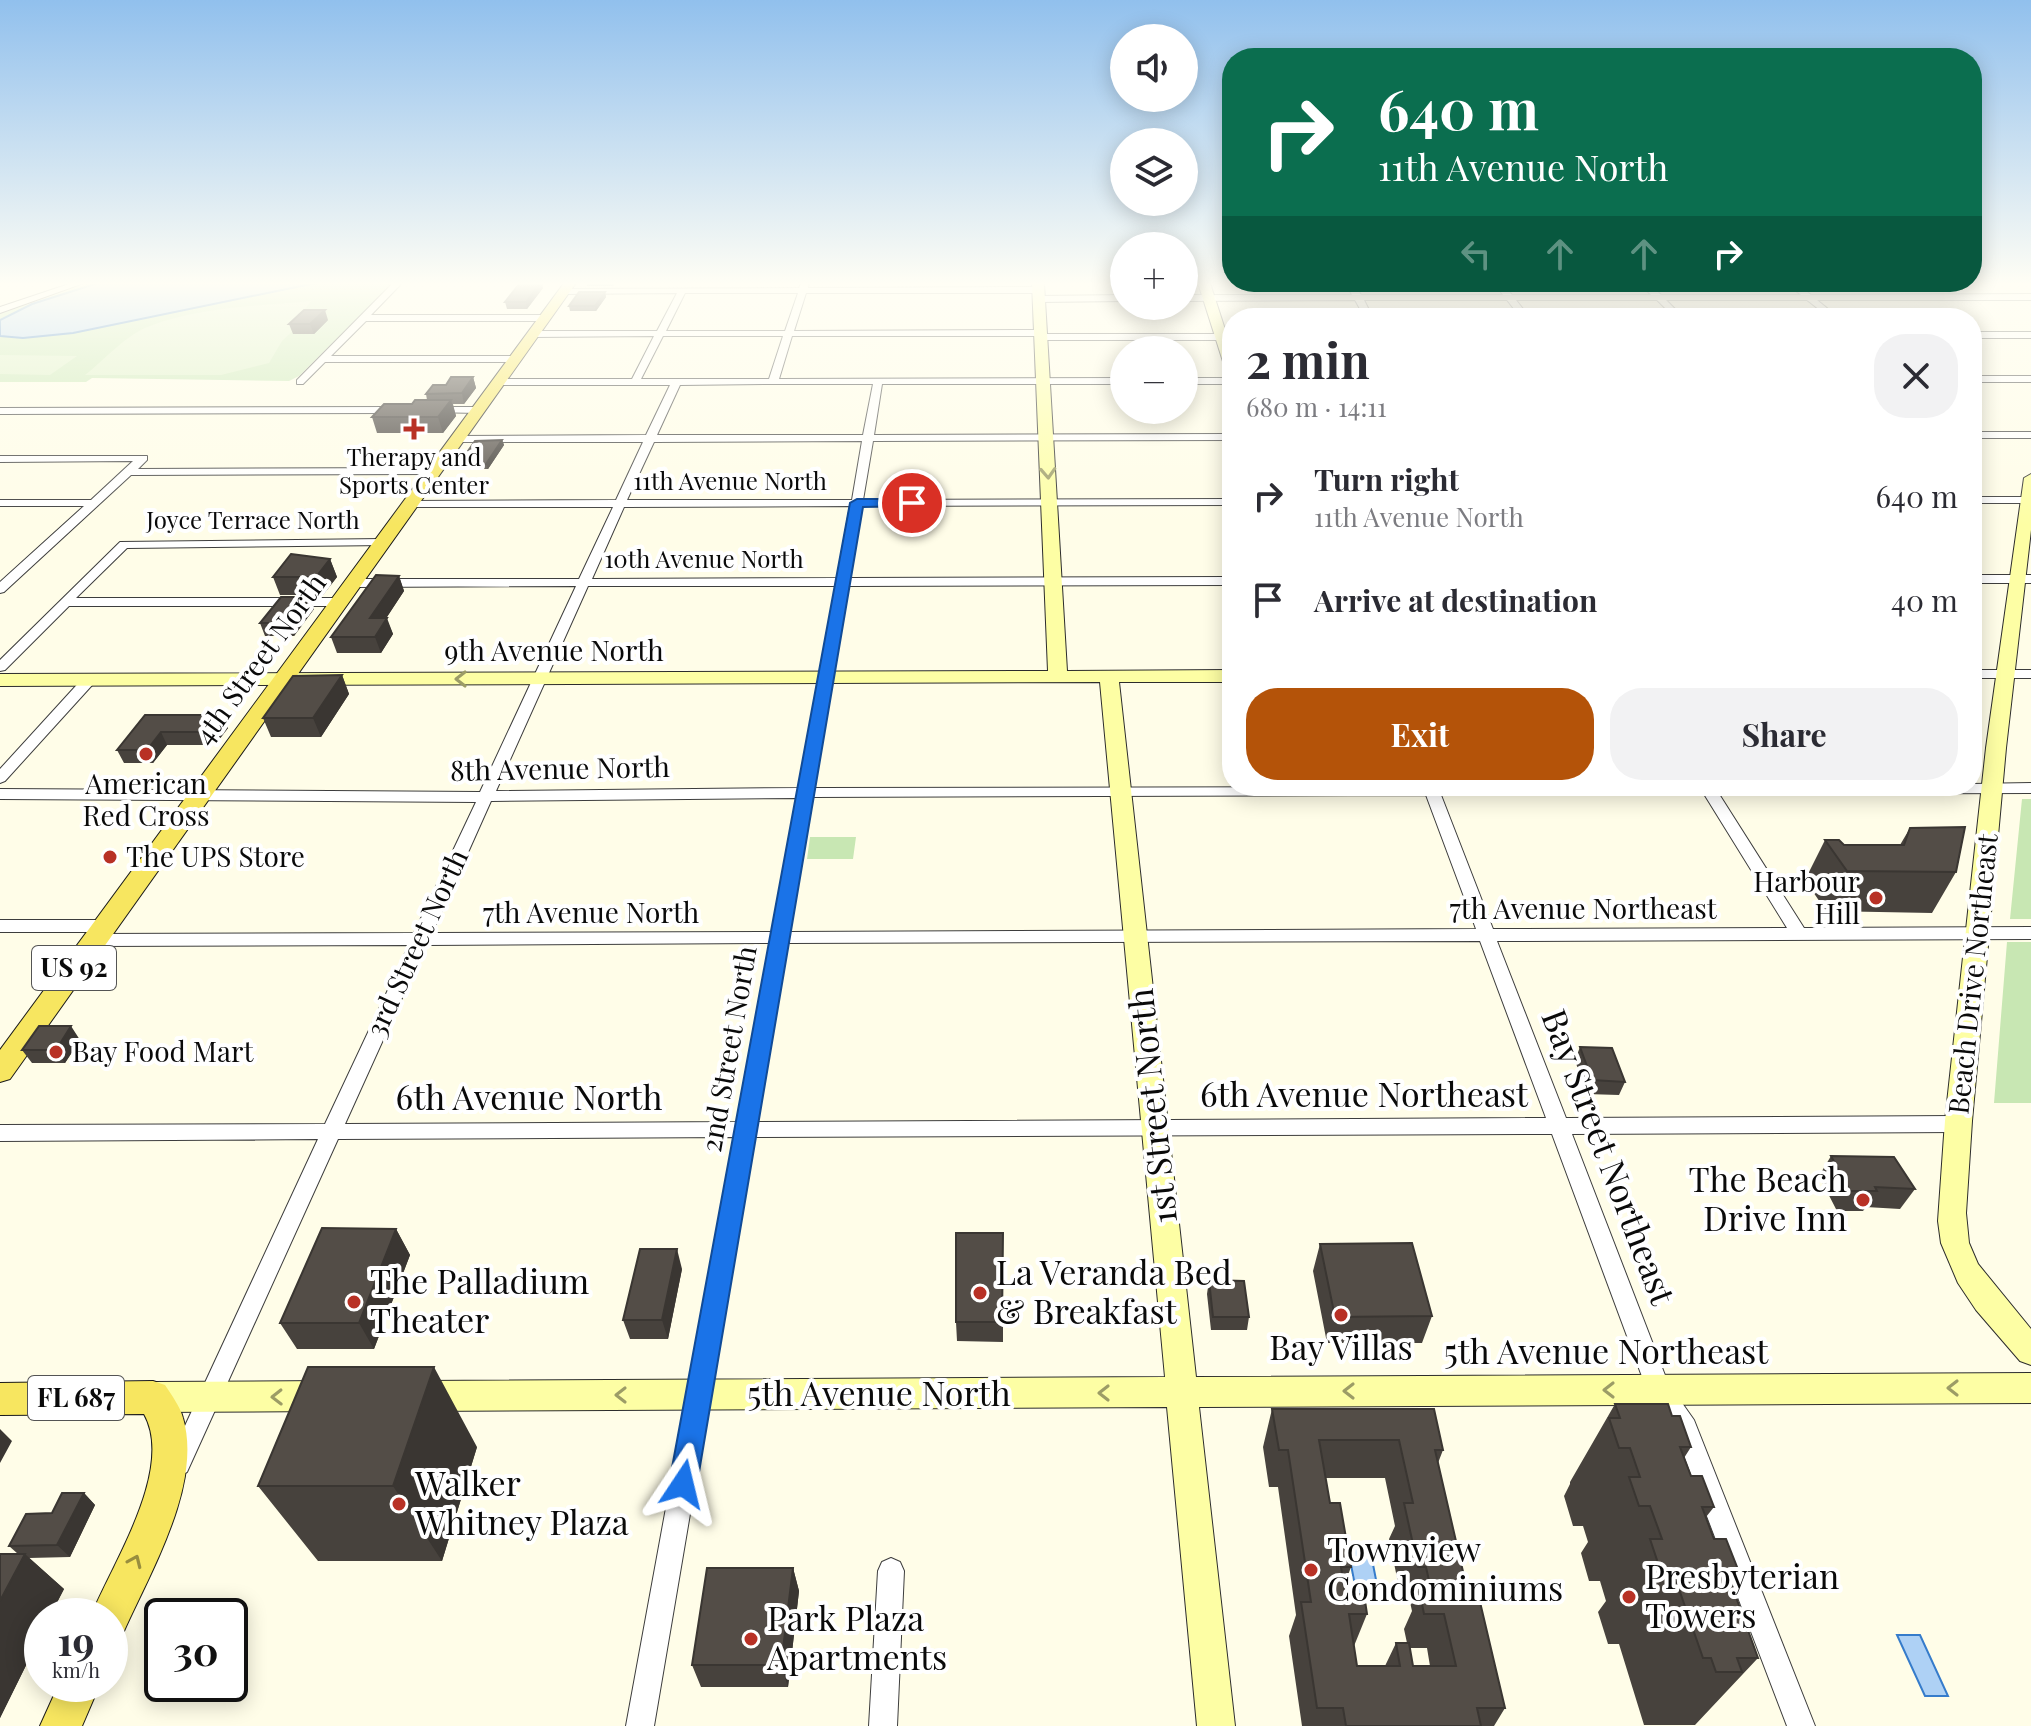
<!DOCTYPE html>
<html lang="en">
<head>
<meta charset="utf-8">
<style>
	body { margin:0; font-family:"Playfair Display",serif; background:#f2f2f3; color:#2b2b33; height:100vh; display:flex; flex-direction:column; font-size:30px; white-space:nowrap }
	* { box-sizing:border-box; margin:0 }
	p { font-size:26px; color:#7c7c81 }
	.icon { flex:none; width:44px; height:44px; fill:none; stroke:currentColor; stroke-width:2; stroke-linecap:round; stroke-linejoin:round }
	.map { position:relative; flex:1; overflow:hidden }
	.details { position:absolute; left:1222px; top:308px; width:760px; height:488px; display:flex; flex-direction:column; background:#fff; border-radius:32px; box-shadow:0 4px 20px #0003 }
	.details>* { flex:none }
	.hud { position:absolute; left:1222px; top:48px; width:760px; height:244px; border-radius:32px; box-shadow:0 4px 20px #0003; background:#0b6e4f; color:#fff; overflow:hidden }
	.controls { position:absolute; left:1110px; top:24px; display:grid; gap:16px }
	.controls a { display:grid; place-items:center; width:88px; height:88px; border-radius:50%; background:#fff; box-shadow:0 4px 20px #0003; font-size:40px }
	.speed { position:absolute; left:24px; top:1598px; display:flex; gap:16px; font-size:40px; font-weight:700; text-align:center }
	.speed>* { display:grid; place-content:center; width:104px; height:104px; border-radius:50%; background:#fff; box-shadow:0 4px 20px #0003; line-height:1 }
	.speed small { font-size:20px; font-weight:400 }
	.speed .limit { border:4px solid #111; border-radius:12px; background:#fff; color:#111 }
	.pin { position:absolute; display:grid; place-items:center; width:68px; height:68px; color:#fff; margin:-34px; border:4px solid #fff; border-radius:50%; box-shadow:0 2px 8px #0007 }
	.me { position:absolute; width:88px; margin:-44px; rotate:10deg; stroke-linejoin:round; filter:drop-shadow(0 0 6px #0008) }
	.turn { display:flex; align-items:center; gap:28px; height:168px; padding:0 24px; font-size:36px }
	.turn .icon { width:104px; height:104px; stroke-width:2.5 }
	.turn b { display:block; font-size:56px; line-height:68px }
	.lanes { display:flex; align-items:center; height:76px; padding:0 24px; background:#0003; justify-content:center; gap:40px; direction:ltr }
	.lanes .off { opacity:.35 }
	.round { display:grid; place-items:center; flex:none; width:84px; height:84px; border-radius:32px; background:#f2f2f3 }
	.head { display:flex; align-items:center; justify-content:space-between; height:136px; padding:0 24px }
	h1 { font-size:48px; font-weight:700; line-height:60px }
	.cta { display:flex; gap:16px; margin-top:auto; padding:16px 24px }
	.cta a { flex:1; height:92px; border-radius:32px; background:#b45309; color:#fff; font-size:32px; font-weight:700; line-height:92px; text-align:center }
	.cta a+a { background:#f2f2f3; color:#2b2b33 }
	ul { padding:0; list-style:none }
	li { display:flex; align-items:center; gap:24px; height:104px; padding:0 24px }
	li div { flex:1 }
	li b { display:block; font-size:30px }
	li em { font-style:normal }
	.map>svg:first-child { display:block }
	.green { fill:#c8e7b3 }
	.pitch { fill:#dbefc5 }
	.water { fill:#aed1f5; stroke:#367ccb; stroke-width:2 }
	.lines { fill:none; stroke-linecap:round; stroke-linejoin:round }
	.street-casing { stroke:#3d3d3d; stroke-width:2 }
	.secondary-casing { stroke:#2c2c2c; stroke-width:2 }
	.primary-casing { stroke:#1b1b1b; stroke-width:2 }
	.street { fill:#fff; fill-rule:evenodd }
	.secondary { fill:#fdfea4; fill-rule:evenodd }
	.primary { fill:#f7e660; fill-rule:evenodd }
	.wall { fill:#47423d; fill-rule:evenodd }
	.shaded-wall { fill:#3a3632 }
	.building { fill:#534d47; stroke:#3a3632; stroke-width:2; fill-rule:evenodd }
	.oneway { stroke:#9c9c66 }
	.oneway2 { stroke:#988e3e }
	.route { fill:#1a73e8; stroke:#114b97; stroke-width:2 }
	.poi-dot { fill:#b83125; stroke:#fff; stroke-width:3 }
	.labels { text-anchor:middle; stroke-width:8; stroke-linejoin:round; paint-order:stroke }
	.far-poi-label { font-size:24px; fill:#0a0a0a; stroke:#fff }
	.far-street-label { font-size:24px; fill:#0a0a0a; stroke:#fff }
	.shield { fill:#fff; stroke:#545454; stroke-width:2 }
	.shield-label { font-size:26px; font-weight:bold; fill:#0a0a0a }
	.street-label { font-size:28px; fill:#0a0a0a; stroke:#fff }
	.poi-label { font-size:28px; fill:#0a0a0a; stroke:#fff; text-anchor:start }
	.near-street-label { font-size:34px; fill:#0a0a0a; stroke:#fff }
	.near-poi-label { font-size:34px; fill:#0a0a0a; stroke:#fff; text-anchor:start }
</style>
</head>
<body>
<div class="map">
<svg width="2031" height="1726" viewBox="0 0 2031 1726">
	<rect width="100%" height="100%" fill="#fffde8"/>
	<path class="green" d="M89,283H393L299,376L289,381L92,378L86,382H0V314Z
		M2022,799H2031V919H2010Z
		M810,837H856L853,859H807Z
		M2007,942H2031V1103H1994Z"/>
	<path class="pitch" d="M311,301L297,320H304L282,341L269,363L221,375H85C106,359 125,335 150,326C199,307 260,306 311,301Z
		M0,355L77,356L50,375L0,374Z"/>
	<path class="water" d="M98,283H316L73,333L23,338L0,336V320L32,304Z
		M1348,1549H1370L1379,1595L1357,1596Z
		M1897,1635H1920L1948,1696H1925Z"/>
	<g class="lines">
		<defs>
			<path id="street" d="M72,283H84L0,313V307Z
				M393,283H402L371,315H545L549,318L545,321H366L331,356H516L521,359L516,362H325L303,384H297V380Z
				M801,283H809L808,288L1038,287L1042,290L1038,293H806L794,331L1040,330L1044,334H1232V340H1041L1037,336H792L779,379L1124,378V384H882L874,435L1232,434V440L873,441L863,500L1232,499V505L862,506L849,578L1232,577V585L848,586L814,788L1972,786V784L2031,783V793L1719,794L1804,928L2031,927V939L1497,941L1566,1118L1956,1116L1963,1118L1966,1124L1963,1130L1956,1132L1572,1134L1668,1383L1694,1420L1815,1726H1787L1673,1427L1647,1390L1552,1134L754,1137L654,1726H626L734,1137L338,1139L187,1472L179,1476L171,1472L167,1464L171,1456L318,1139L0,1141V1125L325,1124L409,945L94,946L88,944L85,940L88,936L94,934L414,933L476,802L0,799V789L480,792L576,586L354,587L348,583L354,579H579L613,507H411L405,504L411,501L616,500L643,442H458L453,439L458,436L646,435L670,385H499L494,382L499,379H632L654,336L534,337L530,334L534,331H657L677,293L564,294L560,291L561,289L799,288ZM685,293H798L785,331H666ZM663,336H783L769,379H641ZM771,384H873L863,435H657L680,385ZM862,441L852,500H627L654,442ZM850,506L837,578L592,579L624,507ZM588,586H836L799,788L496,791ZM1704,794L1787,928L1493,929L1441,795ZM1426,795L1476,929L789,932L812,797ZM797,798L772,932L432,933L491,801ZM1480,941L1546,1118L757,1122L787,943ZM770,943L737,1122L345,1124L426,945Z
				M1346,283H1354L1361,295H1503L1494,283H1502L1512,295H1651L1640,283H1649L1661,295H1801L1787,283H1796L1811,295L2031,294V300H1817L1839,318H1830L1807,300H1666L1684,318H1675L1657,300H1516L1530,318H1521L1507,300H1364L1373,318H1365L1355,300L1184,301V295H1352Z
				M1124,295V301L1039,302L1035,299L1039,296Z
				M1972,332H2031V338H1972Z
				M1972,376H2031V382H1972Z
				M1184,378H1232V384H1184Z
				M432,407H479L484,410L479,413L428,412L427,410Z
				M0,408L397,407L402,410L397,413L0,414Z
				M1972,432H2031V438H1972Z
				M0,456H147V460L138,469L435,468L440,471L435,474L131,475L4,592L0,593V582L84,506H0V500H91L133,461L0,462Z
				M1972,497H2031V503H1972Z
				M383,539L389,543L387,545L127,548L76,598H341L347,602L341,606H69L5,670L0,671V660L120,542Z
				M1972,575H2031V583H1972Z
				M1972,670H2031V678H1972Z
				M89,676L96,680L94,683L5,781L0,783V769L84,677Z
				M0,920H104L112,926L104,932H0Z
				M891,1558L900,1562L904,1571L897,1726H869L878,1571L882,1562Z"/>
			<path id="secondary" d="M1032,283H1044L1067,671L1232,670V682H1119L1196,1377L2031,1373V1403L1199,1407L1235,1726H1197L1167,1407L420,1411L409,1407L404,1396L409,1385L420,1381L1165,1377L1100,682L0,686V674L1048,671Z
				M1198,283H1210L1232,351V375L1226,371Z
				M2031,474V530L2006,748L1972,1121L1966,1213L1969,1243L1978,1264L2031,1329V1365L2020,1361L1976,1310L1958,1283L1941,1243L1938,1221L1945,1121L1986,748L2024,478Z
				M326,1381L337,1385L342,1396L337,1407L326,1411L153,1412L142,1408L137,1397L142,1386L153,1382Z"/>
			<path id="primary" d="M564,283H576L10,1079L0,1082V1050Z
				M153,1381L165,1385C172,1396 180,1406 183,1418C203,1483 150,1573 124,1631L110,1637V1616H91C112,1564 175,1469 144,1414L0,1415V1383Z
				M59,1684H100L82,1726H40Z"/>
		</defs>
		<use href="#street" class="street-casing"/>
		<use href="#secondary" class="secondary-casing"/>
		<use href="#primary" class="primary-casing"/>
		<use href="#street" class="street"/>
		<use href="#secondary" class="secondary"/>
		<use href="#primary" class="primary"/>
	</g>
	<path class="wall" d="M587,283H615L613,286H587Z
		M543,288L527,309H507L505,302Z
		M605,292L606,297L596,311H570L569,306Z
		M328,320L314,334H293L289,324Z
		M473,377L476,388L464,404H453L456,416L443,433H377L372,417L412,404L427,400L426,394L446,385Z
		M502,440L504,445L488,469H461L459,464Z
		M330,559L337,577L323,595H280L273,577Z
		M399,576L404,591L386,618L393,634L381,653H337L331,637Z
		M314,609L294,636H265L260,623Z
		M342,675L349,694L321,737H271L263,718Z
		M145,715L228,728L215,745H167L153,763H124L117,750Z
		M1910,828L1956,872L1932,913L1826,911L1805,880L1825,840L1844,845H1900Z
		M80,1040L65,1063H32L22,1050Z
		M1580,1047L1625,1082L1619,1095L1586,1094L1575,1060Z
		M1831,1156L1915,1189L1900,1209L1866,1207L1863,1211H1837L1819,1176Z
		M396,1229L410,1255L374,1349H297L280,1323Z
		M1003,1233V1342L957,1341L956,1322Z
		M1320,1244L1432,1316L1422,1343H1327L1313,1271Z
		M682,1269L668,1339H630L623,1320Z
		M1209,1280L1249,1317L1247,1330H1211L1207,1294Z
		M1615,1404L1672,1416L1691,1447L1684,1458L1691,1476L1714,1507L1706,1517L1714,1539L1739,1572L1730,1583L1758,1658L1695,1725H1644L1619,1644H1608L1598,1612L1606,1601L1600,1581H1589L1581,1553L1588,1542L1583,1526H1573L1564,1496L1570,1484V1482Z
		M1272,1409L1443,1450L1438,1463L1470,1602L1505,1708L1494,1726H1302L1289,1636L1296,1615L1278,1487H1269L1263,1447ZM1325,1478H1385L1395,1526L1389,1539L1402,1602H1410L1412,1611L1404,1629L1407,1643H1396L1385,1666H1357L1354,1646L1367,1614L1345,1594L1344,1586L1351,1567L1330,1503ZM1410,1648H1427L1430,1666H1413Z
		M477,1447L442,1561H318L258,1486Z
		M84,1493L95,1505L70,1557L29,1558L64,1589L50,1616H42V1633L0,1718V1554H18L9,1546L52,1513Z
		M793,1568L799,1591L788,1687H701L692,1665Z"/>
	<path class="shaded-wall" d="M540,283H542L543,288L527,309L526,302Z
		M605,292L606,297L596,311L595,306Z
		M325,310L328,320L314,334L310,324Z
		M473,377L476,388L464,404L462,393Z
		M451,400L456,416L443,433L438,417Z
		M502,440L504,445L488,469L486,464Z
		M330,559L337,577L323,595L316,577Z
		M399,576L404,591L376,634L370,618Z
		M309,597L314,609L294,636L289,623Z
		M387,618L393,634L381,653L375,637Z
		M342,675L349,694L321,737L313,718Z
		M222,715L228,728L215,745L209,732Z
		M161,732L167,745L153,763L147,750Z
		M71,1026L80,1040L65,1063L56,1050Z
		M396,1229L410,1255L374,1349L359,1323Z
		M677,1249L682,1269L668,1339L662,1320Z
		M434,1367L477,1447L442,1561L393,1486Z
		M0,1429L12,1441L0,1463Z
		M84,1493L95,1505L70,1557L57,1545Z
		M25,1554L64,1589L50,1616H42V1633L0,1718V1601Z
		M793,1568L799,1591L788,1687L781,1665Z"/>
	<path class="building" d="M520,283H540L526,302H505Z
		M579,292H605L595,306H569Z
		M304,310H325L310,324H289Z
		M451,377H473L462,393L426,394L433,385H446Z
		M415,400H451L438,417H372L384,404H412Z
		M502,440L486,464H459L475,441Z
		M291,554L330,559L316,577H273Z
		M376,575L399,576L370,618H387L375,637H331Z
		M281,597H309L289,623H260Z
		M342,675L313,718H263L293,676Z
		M145,715H222L209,732H161L147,750H117Z
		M1965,827L1956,872L1847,871L1825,840H1839L1844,845H1904L1910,828Z
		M39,1026H71L56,1050H22Z
		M1580,1047L1612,1048L1625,1082L1592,1080Z
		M1831,1156L1894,1157L1915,1189L1875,1187L1877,1191H1850Z
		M322,1228L396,1229L359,1323H280Z
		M956,1233H1003L1002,1322H956Z
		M1412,1243L1432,1316L1335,1317L1320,1244Z
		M640,1249H677L662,1320H623Z
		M1209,1280L1244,1281L1249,1317H1213Z
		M308,1367H434L393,1486H258Z
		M1615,1404H1668L1672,1416H1680L1691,1447H1680L1691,1476H1702L1714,1507H1702L1714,1539H1726L1739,1572H1727L1758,1658H1737L1742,1672H1716L1711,1658H1703L1673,1572H1661L1650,1539H1662L1650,1506H1639L1629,1477H1640L1630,1448H1619L1609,1418H1620Z
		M1272,1409H1434L1443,1450H1435L1470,1602H1480L1505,1708H1477L1481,1726H1346L1343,1708H1317L1301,1602H1311L1288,1450H1279ZM1319,1440H1399L1413,1503H1404L1418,1567H1426L1432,1594H1420L1424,1614H1444L1456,1666H1413L1409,1643H1396L1400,1666H1357L1349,1614H1367L1364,1594H1345L1341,1567H1351L1340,1503H1330Z
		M62,1493H84L57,1545L9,1546L26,1514L52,1513Z
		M0,1554H25L0,1601Z
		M707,1568H793L781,1665H692Z"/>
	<defs><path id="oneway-chevron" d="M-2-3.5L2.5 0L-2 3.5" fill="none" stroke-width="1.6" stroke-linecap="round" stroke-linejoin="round" transform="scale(2)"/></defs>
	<g class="oneway">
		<use href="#oneway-chevron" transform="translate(1048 473) rotate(87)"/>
		<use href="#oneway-chevron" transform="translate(461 679) rotate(180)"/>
		<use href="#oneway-chevron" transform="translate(1953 1388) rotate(180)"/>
		<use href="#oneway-chevron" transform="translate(1609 1390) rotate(180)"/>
		<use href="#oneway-chevron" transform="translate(1349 1391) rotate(180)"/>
		<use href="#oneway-chevron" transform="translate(1104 1393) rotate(180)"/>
		<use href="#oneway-chevron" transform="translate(621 1395) rotate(180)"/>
		<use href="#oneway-chevron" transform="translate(277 1397) rotate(179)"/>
	</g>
	<use class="oneway2" href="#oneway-chevron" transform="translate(135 1561) rotate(-66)"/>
	<linearGradient id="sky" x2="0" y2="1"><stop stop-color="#91c0ed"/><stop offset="0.54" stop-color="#fffef5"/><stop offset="1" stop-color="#fffef5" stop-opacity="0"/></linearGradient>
	<rect width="2031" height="525" fill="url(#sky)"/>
	<path class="route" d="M912,499L916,500V506L863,507L697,1484L693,1494L683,1498L673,1494L669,1484L850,503L857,499Z"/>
	<g class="poi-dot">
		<path d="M410 417h8v8h8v8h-8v8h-8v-8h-8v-8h8z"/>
		<circle cx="146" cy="754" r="8"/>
		<circle cx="110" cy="857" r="8"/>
		<circle cx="1876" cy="898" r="8"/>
		<circle cx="56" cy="1052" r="8"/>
		<circle cx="1863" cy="1200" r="8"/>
		<circle cx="980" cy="1293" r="8"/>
		<circle cx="354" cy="1302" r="8"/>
		<circle cx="1341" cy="1315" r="8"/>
		<circle cx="399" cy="1504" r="8"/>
		<circle cx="1311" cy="1570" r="8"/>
		<circle cx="1629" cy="1597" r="8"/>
		<circle cx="751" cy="1639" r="8"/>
	</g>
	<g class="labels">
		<g class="far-poi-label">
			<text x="414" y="466">Therapy and<tspan x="414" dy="28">Sports Center</tspan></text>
		</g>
		<g class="far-street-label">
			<text x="730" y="490">11th Avenue North</text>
			<text x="253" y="529">Joyce Terrace North</text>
			<text x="704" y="568">10th Avenue North</text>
		</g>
		<g class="shield">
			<rect x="32" y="946" width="84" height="44" rx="6"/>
			<rect x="28" y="1376" width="96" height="44" rx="6"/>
		</g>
		<g class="shield-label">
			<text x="74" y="977">US 92</text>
			<text x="76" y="1407">FL 687</text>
		</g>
		<g class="street-label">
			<text x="554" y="661">9th Avenue North</text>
			<text transform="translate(260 659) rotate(-54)" y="10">4th Street North</text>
			<text transform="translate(560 769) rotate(-1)" y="10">8th Avenue North</text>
			<text x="1583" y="919">7th Avenue Northeast</text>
			<text x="591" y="923">7th Avenue North</text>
			<text transform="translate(417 943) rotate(-65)" y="10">3rd Street North</text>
			<text transform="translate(1973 974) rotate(-84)" y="10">Beach Drive Northeast</text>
			<text transform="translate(729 1049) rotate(-80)" y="10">2nd Street North</text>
		</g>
		<g class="poi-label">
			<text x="146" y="794" text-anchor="middle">American<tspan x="146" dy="32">Red Cross</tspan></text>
			<text x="126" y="867">The UPS Store</text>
			<text x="1860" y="892" text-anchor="end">Harbour<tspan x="1860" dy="32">Hill</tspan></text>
			<text x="72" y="1062">Bay Food Mart</text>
		</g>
		<g class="near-street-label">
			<text x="1364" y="1107">6th Avenue Northeast</text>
			<text x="529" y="1110">6th Avenue North</text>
			<text transform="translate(1153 1106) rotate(-96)" y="12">1st Street North</text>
			<text transform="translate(1608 1157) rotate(69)" y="12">Bay Street Northeast</text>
			<text x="1606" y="1364">5th Avenue Northeast</text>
			<text x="879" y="1406">5th Avenue North</text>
		</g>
		<g class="near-poi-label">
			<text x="1847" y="1192" text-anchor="end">The Beach<tspan x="1847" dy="39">Drive Inn</tspan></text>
			<text x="996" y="1285">La Veranda Bed<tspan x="996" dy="39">&amp; Breakfast</tspan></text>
			<text x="370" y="1294">The Palladium<tspan x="370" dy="39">Theater</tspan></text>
			<text x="1341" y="1360" text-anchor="middle">Bay Villas</text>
			<text x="415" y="1496">Walker<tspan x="415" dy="39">Whitney Plaza</tspan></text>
			<text x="1327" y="1562">Townview<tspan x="1327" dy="39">Condominiums</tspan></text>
			<text x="1645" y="1589">Presbyterian<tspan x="1645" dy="39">Towers</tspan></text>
			<text x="767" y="1631">Park Plaza<tspan x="767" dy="39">Apartments</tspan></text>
		</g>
	</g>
</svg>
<div class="controls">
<a><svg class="icon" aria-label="sound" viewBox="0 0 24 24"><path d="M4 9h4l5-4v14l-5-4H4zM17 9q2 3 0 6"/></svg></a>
<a><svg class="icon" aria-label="layers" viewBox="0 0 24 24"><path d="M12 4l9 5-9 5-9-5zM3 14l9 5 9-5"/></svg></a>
<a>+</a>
<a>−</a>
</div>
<div class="speed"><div>19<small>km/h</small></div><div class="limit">30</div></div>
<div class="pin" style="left:912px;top:503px;background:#d93025"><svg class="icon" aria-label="arrive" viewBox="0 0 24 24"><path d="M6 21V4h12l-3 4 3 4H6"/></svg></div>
<svg class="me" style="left:683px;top:1484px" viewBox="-20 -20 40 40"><path d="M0-17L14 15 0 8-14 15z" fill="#1a73e8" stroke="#fff" stroke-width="4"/></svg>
<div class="hud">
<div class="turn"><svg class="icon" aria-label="right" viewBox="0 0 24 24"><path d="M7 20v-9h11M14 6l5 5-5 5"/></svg><div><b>640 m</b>11th Avenue North</div></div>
<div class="lanes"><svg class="icon off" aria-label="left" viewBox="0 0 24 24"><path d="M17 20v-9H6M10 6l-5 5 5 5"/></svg><svg class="icon off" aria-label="ahead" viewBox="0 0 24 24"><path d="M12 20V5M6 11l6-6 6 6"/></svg><svg class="icon off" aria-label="ahead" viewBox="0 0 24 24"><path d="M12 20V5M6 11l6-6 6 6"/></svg><svg class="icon" aria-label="right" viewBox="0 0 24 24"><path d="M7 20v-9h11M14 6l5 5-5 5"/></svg></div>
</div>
<section class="details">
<div class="head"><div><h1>2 min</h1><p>680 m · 14:11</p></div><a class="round"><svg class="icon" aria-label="close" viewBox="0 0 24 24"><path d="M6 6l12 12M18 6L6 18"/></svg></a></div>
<ul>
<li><svg class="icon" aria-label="right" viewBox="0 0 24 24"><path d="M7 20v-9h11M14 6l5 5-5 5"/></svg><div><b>Turn right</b><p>11th Avenue North</p></div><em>640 m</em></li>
<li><svg class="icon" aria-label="arrive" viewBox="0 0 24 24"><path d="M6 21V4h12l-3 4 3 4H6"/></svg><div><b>Arrive at destination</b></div><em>40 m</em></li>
</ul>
<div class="cta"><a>Exit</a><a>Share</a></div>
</section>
</div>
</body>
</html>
